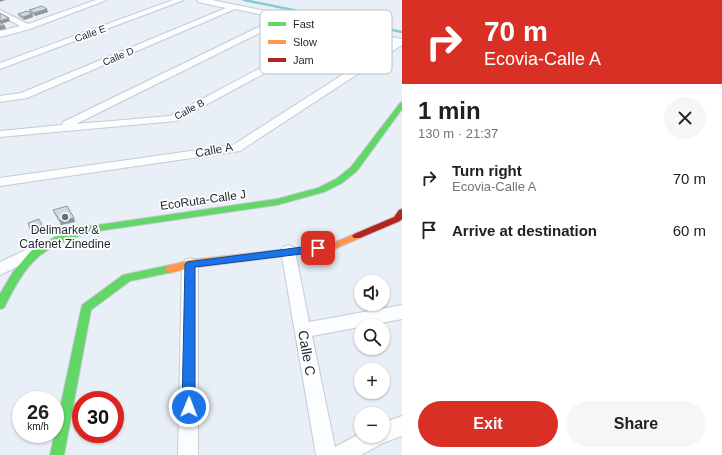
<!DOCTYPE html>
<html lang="en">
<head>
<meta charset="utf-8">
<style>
	body { margin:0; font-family:Arial,sans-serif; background:#f6f6f6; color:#202124; height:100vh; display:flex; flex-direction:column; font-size:15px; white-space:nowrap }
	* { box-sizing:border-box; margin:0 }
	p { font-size:13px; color:#757577 }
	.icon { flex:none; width:22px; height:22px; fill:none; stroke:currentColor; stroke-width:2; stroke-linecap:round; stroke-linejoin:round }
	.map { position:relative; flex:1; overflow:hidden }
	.details { display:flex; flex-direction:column; background:#fff; width:320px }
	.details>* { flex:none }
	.hud { background:#d93025; color:#fff; overflow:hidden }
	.buttons { position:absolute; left:354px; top:275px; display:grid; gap:8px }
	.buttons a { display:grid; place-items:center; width:36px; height:36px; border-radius:50%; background:#fff; box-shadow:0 1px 3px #0004; font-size:20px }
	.speed { position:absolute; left:12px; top:391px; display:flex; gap:8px; font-size:20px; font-weight:700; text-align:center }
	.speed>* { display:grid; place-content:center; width:52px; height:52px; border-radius:50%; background:#fff; box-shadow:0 1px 3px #0004; line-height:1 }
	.speed small { font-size:10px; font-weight:400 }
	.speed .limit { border:6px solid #d22; background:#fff; color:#111 }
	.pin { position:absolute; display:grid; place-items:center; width:34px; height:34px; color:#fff; margin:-17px; border-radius:8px; box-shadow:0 2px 6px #0006 }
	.me { position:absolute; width:44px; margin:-22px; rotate:1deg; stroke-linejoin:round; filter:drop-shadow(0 0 3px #0008) }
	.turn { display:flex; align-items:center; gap:14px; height:84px; padding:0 16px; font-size:18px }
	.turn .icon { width:52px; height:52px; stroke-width:2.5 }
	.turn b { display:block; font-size:28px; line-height:34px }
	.round { display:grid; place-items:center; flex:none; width:42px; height:42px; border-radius:21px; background:#f6f6f6 }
	.overview { display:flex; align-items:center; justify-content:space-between; height:68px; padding:0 16px }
	h1 { font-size:24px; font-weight:800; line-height:30px }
	.button { display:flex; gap:8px; margin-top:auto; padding:8px 16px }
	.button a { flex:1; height:46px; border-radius:24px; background:#d93025; color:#fff; font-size:16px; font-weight:800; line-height:46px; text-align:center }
	.button a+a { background:#f6f6f6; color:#202124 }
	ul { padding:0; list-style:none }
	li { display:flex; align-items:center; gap:12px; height:52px; padding:0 16px }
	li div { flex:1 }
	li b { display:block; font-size:15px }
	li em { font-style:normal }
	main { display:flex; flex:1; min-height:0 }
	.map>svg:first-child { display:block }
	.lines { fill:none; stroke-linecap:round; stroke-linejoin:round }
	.stream { stroke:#85c9d9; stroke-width:2.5 }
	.street-casing { stroke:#c4cbd4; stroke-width:2 }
	.fast-casing { stroke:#c4cbd4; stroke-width:2 }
	.slow-casing { stroke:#c4cbd4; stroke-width:2 }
	.jam-casing { stroke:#c4cbd4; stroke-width:2 }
	.street { fill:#fcfdfe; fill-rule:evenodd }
	.fast { fill:#63d668; fill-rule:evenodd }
	.slow { fill:#ff974d; fill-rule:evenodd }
	.jam { fill:#b3261e; fill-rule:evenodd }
	.wall { fill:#b2bbc1 }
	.shaded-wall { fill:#91989d }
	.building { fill:#cfd9e0; stroke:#91989d }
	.route { fill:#1a73e8; stroke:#114b97 }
	.poi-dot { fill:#677079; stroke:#fff; stroke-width:1.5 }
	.labels { text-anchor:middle; stroke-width:3.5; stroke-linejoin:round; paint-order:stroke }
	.far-street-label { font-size:10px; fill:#212b36; stroke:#fff }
	.street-label { font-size:12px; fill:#212b36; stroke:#fff }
	.poi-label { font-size:12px; fill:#212b36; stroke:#fff }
	.near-street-label { font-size:14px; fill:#212b36; stroke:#fff }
	.key { fill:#fff; stroke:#bcbfc3; stroke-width:1 }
	.key-label { font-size:11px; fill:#212b36 }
</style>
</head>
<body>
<main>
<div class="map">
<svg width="402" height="455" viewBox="0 0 402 455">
	<rect width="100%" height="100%" fill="#e9eff6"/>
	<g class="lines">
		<path class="stream" d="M244,0L402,32"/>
		<defs>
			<path id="street" d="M96,0H107L30,29L0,37V31L20,26L0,15V10L28,24Z
				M173,0H184L0,69V63Z
				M197,0H212L402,39V45L240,151L0,186V178L233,145L392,43L341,32L176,121L0,137V131L62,125L63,122L277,18L235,9L27,98L0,102V96L21,93L226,8L198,2ZM286,20L332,30L170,116L76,124Z
				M288,245L293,247L295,251L309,322L402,305V319L312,336L335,447L361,433V436H383V423L402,416V436L383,443L361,455H316L281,251L283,247Z
				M32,247L37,249L39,253L37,257L0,275V262Z
				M190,258L195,260L198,264V455H178L182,264L185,260Z"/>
			<path id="fast" d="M402,102V109L357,171L342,183L324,192L277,205L91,232C39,248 28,260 4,308L0,309V294L13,272L31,251L55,237L91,226L277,199L318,188L336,179L351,167L400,103Z
				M170,265L173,266L175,269L173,272L130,281L91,310L64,455H50L82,305L123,275Z"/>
			<path id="slow" d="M357,233L360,234L362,236L360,238L332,250L190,268L170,273L167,272L165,269L167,266L190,260L331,244Z"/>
			<path id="jam" d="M402,209V219L400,221L360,238H354L352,236L354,234L394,217L399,210Z"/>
		</defs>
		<use href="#street" class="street-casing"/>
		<use href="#fast" class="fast-casing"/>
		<use href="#slow" class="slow-casing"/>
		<use href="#jam" class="jam-casing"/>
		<use href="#street" class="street"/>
		<use href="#fast" class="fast"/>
		<use href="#slow" class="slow"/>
		<use href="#jam" class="jam"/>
	</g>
	<path class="wall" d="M29,10L48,12L35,16L33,15V17L24,20L19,17L18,14L29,12Z
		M53,210L74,218L75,222L61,225L54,213Z"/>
	<path class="shaded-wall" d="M0,0H6L0,2Z
		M47,9L48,12L35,16L34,13Z
		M32,14L33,17L24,20L23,17Z
		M9,18L10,21L1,24L0,21Z
		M0,26H5L6,29L0,30Z
		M74,218L75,222L61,225L60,221Z
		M43,227L44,230L32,234L31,231Z"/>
	<path class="building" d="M42,6L47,9L34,13L29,10Z
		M27,11L32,14L23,17L18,14Z
		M0,13L9,18L0,21Z
		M0,22L5,26H0Z
		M67,206L74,218L60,221L53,210Z
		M39,219L43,227L31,231L28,223Z"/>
	<path class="route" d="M318,245L322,248L318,252L195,267V407L193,412L189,413L184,412L182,407L185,264L187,262Z"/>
	<circle class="poi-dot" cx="65" cy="217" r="4"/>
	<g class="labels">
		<g class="far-street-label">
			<text transform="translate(90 33) rotate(-20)" y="4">Calle E</text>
			<text transform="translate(118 56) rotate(-23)" y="4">Calle D</text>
			<text transform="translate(189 109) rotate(-28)" y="4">Calle B</text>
		</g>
		<g class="street-label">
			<text transform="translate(214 150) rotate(-10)" y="4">Calle A</text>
			<text transform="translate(203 200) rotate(-8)" y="4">EcoRuta-Calle J</text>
		</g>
		<g class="poi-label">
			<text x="65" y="234">Delimarket &amp;<tspan x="65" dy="14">Cafenet Zinedine</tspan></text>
		</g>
		<g class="near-street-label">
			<text transform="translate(307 353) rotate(80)" y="5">Calle C</text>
		</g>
	</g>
	<rect x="260" y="10" width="132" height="64" rx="6" class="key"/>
	<rect x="268" y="22" width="18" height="4" fill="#63d668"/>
	<rect x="268" y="40" width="18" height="4" fill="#ff974d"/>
	<rect x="268" y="58" width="18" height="4" fill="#b3261e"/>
	<g class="key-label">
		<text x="293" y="28">Fast</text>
		<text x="293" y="46">Slow</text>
		<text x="293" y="64">Jam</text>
	</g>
</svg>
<div class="buttons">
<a><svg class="icon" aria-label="sound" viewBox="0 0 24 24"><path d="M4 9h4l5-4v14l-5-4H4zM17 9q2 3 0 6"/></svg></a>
<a><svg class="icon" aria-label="search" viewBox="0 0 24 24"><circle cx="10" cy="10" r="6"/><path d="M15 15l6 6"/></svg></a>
<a>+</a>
<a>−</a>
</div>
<div class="speed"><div>26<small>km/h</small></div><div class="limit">30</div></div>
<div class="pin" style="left:318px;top:248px;background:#d93025"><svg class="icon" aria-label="arrive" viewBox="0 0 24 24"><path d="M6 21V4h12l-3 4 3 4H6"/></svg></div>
<svg class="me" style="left:189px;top:407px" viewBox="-20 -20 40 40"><circle r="17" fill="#1a73e8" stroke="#fff" stroke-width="3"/><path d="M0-11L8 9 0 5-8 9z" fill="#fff"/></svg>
</div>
<section class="details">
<div class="hud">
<div class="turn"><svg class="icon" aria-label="right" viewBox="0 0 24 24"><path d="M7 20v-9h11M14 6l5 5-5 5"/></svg><div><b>70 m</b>Ecovia-Calle A</div></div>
</div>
<div class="overview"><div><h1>1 min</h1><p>130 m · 21:37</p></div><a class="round"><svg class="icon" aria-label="close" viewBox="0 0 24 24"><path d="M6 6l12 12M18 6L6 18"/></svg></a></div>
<ul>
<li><svg class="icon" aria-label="right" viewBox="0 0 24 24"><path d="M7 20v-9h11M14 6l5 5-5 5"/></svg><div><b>Turn right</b><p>Ecovia-Calle A</p></div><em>70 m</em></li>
<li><svg class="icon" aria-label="arrive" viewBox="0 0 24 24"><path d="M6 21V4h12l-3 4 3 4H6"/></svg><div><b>Arrive at destination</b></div><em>60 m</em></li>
</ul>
<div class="button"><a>Exit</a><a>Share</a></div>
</section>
</main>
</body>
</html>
